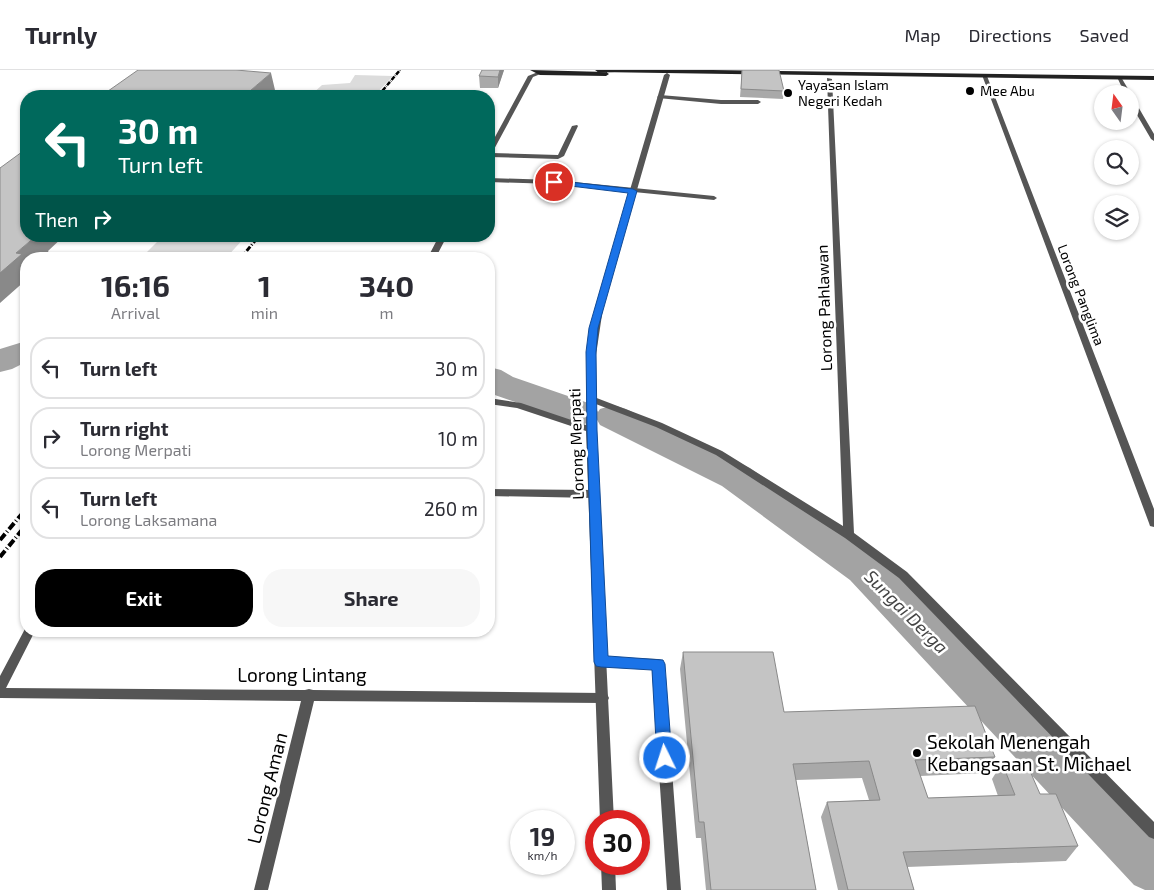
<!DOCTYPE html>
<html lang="en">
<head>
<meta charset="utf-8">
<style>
	body { margin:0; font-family:"Exo 2",sans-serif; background:#f7f7f7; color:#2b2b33; height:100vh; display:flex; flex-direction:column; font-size:19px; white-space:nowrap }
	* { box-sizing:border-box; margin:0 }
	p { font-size:16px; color:#7c7c81 }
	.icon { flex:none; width:28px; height:28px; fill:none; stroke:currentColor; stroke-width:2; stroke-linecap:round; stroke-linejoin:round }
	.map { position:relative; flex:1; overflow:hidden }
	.sheet { position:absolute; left:20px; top:182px; width:475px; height:385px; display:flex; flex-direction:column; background:#fff; border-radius:20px; box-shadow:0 1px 4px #0004 }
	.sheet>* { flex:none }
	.hud { position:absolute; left:20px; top:20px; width:475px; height:152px; border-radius:20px; box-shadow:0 1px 4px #0004; background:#00695c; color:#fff; overflow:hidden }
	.needle { width:32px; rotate:346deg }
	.controls { position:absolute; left:1094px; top:15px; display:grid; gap:10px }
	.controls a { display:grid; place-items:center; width:45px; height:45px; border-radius:50%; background:#fff; box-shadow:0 1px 4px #0004; font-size:25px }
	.speed { position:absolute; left:510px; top:740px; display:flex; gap:10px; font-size:25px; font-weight:700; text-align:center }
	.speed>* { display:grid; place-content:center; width:65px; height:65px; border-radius:50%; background:#fff; box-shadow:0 1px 4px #0004; line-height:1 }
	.speed small { font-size:12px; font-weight:400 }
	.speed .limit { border:8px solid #d22; background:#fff; color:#111 }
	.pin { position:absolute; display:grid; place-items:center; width:42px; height:42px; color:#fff; margin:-21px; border:2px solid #fff; border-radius:50%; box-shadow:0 1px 5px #0007 }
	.me { position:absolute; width:55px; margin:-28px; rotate:356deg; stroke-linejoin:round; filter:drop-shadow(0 0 4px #0008) }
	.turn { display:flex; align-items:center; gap:18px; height:105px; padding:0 15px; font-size:22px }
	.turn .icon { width:65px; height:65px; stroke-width:2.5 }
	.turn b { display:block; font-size:35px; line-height:42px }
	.then { display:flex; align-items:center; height:48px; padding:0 15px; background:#0003; gap:10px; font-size:19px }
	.eta { display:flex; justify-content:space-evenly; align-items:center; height:85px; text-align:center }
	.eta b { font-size:30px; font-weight:700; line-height:35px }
	.cta { display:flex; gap:10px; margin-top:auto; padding:10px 15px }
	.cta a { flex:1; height:58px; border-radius:20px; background:#000; color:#fff; font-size:20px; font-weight:700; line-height:58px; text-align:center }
	.cta a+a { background:#f7f7f7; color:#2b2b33 }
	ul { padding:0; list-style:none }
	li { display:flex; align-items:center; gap:15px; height:62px; margin:0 10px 8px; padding:0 5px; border:2px solid #e1e1e2; border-radius:20px }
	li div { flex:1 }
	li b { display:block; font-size:19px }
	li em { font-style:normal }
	header { display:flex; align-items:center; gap:30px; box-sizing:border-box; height:70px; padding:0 25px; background:#fff; border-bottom:1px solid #e1e1e2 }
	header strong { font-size:24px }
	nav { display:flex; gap:28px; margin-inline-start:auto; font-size:18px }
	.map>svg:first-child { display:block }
	.green { fill:#dcdcdc }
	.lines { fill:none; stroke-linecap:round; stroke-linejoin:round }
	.river { fill:#a3a3a3; fill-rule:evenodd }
	.minor { fill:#555; fill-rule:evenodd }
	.tertiary { fill:#555; fill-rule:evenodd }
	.secondary { fill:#222; fill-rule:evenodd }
	.rail-far2 { stroke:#000; stroke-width:2.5; stroke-dasharray:4.5 1 0.5 1; stroke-linecap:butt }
	.rail-far1 { stroke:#000; stroke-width:3; stroke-dasharray:5.5 2 1 2; stroke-linecap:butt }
	.rail { stroke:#000; stroke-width:4; stroke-dasharray:8 2.5 1 2.5; stroke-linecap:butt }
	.wall { fill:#a9a9a9 }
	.shaded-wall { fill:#898989 }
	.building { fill:#c4c4c4; stroke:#898989 }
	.route { fill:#1a73e8; stroke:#114b97 }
	.poi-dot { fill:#000; stroke:#fff; stroke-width:2 }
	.labels { text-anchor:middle; stroke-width:5; stroke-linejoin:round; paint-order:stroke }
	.far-poi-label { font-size:14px; fill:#000; stroke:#fff; text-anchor:start }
	.far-street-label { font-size:14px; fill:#000; stroke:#fff }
	.street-label { font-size:16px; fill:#000; stroke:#fff }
	.water-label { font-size:18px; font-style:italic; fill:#444; stroke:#fff }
	.near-street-label { font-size:19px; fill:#000; stroke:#fff }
	.near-poi-label { font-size:19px; fill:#000; stroke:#fff; text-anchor:start }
</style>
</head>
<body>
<header>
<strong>Turnly</strong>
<nav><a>Map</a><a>Directions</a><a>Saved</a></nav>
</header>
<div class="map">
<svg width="1154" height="820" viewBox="0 0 1154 820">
	<rect width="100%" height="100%" fill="#fff"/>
	<path class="green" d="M355,5L393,6L374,26H310L322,15L350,13Z
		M163,166H246L225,189H140Z"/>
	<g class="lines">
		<path class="river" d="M26,271V292L12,299L0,302V279Z
			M489,297L501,300L513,307L594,335L598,342L600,339L613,335L626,339L750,398L880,488L1154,757V820H1145L1134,815L850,510L722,416L600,355L596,348L594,351L581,355L489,323Z"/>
		<path class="minor" d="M538,2L543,3L533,7L492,83L558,85L572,56L577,55L578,56L564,86L558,89L489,87V78L528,6Z
			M982,5L987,6L1154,439V457L1150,456L1149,453Z
			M1117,7H1121L1131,24L1130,25V24H1125Z
			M827,8L832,9L854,463L907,502L1154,752V769L1149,767L899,508L845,468L716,385L656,357L588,331L586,329L588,327H594L662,353L722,381L843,456Z
			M660,25L721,30H758L761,32L758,34H721L658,28L657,27Z
			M1130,26L1133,28L1154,64V71L1151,69L1130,33Z
			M489,108L554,110L714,126L717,128L714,130L554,114L489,112Z
			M439,166H447L435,189H427Z
			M489,328L521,333L595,358L597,360L592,363L517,338L489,334Z
			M489,419L594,420L599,424L594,428L489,426Z
			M26,557V561H35L6,618L305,620L309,619L313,620L603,623L607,624L609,628L607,632L603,633L314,631L268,820H254L301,631L0,628V606Z
			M601,587L658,589L662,590L664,594L681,820H667L652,599L601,597L597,596L595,592L597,588Z"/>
		<path class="tertiary" d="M667,3L670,5L603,238L596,285L595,360L614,751H600L586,360L587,285L595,238L664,5Z
			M601,794H615L616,820H602Z"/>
		<path class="secondary" d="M530,0L606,2L609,4L606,6L540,5Z
			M595,0H712L1154,6V10L598,2Z"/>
		<path class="rail-far2" d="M378,26L400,0"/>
		<path class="rail-far1" d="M240,189L259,166"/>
		<path class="rail" d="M0,470L26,439
			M0,487L26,455"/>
	</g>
	<path class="wall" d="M504,0L498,18H480L479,6Z
		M742,0L784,21L783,29L740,27Z
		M683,582L784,642L995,687L985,703L920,706L928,728L998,726L992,709L1002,693L1040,724L1078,776L1066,791L907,797L914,820H838L821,747L827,732L869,730L862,708L796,710L816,820H706L701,768H696L680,599Z"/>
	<path class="shaded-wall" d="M500,0H504L498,18V7Z
		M271,3L275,20L268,26H244Z
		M36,166H64L48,181L49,183L43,189H26V210L0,233V203L16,183Z"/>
	<path class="building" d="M138,0H236L271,3L244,26H101Z
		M482,0H500L498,7L479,6Z
		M742,0H779L784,21L741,19Z
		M26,79V166H36L16,183L22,184L0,203V98Z
		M683,582H773L784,642L975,636L995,687L915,690L928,728L1015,725L1002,693L1026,692L1040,724H1056L1078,776L903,782L914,820H848L827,732L880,730L869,691L793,694L816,820H711L704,752H699Z"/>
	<path class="route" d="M552,110L633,119L637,121L598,258L596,282L597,360L608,586L663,590L665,594L672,688L670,693L665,695L659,693L657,688L652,600L601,597L596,596L594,592L587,360L586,282L589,258L628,123L554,114L551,112Z"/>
	<g class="poi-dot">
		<circle cx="970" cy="21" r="5"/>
		<circle cx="788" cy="23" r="5"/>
		<circle cx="917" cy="683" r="5"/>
	</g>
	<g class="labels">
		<g class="far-poi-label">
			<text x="798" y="20">Yayasan Islam<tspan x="798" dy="16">Negeri Kedah</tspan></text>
			<text x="980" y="26">Mee Abu</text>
		</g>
		<g class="far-street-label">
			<text transform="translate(1081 225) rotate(69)" y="5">Lorong Panglima</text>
		</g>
		<g class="street-label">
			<text transform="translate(824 238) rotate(-92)" y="6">Lorong Pahlawan</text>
			<text transform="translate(576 374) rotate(-92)" y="6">Lorong Merpati</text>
		</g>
		<g class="water-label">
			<text transform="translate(906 542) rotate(45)" y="6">Sungai Derga</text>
		</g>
		<g class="near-street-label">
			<text x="302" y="612">Lorong Lintang</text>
			<text transform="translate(267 718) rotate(-76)" y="7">Lorong Aman</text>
		</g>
		<g class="near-poi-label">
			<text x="927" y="679">Sekolah Menengah<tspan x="927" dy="22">Kebangsaan St. Michael</tspan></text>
		</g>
	</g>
</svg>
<div class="controls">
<a><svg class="needle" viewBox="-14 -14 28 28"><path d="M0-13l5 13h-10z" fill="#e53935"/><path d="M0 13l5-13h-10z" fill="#7c7c81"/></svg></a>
<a><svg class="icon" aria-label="search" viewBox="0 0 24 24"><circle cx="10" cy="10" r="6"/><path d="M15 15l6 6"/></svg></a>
<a><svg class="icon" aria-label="layers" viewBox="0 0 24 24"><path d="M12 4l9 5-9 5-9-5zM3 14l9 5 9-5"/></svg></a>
</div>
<div class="speed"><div>19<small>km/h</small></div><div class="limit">30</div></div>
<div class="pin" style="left:554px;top:112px;background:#d93025"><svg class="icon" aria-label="arrive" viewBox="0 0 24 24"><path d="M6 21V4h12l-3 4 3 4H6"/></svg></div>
<svg class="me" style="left:665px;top:688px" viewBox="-20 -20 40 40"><circle r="17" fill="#1a73e8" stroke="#fff" stroke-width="3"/><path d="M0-11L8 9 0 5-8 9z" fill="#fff"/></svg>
<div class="hud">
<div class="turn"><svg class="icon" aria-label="left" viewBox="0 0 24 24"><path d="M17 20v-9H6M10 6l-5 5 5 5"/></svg><div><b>30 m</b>Turn left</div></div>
<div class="then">Then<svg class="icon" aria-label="right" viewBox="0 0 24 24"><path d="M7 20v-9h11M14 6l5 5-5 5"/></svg></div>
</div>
<section class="sheet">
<div class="eta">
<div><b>16:16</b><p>Arrival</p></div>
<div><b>1</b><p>min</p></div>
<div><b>340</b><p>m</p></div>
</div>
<ul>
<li><svg class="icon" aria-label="left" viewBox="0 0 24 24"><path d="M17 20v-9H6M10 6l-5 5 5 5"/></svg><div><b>Turn left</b></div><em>30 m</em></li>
<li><svg class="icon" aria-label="right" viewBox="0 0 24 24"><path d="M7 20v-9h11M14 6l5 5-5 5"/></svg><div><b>Turn right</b><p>Lorong Merpati</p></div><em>10 m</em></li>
<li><svg class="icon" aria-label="left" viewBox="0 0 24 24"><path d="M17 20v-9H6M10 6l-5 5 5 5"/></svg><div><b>Turn left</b><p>Lorong Laksamana</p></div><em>260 m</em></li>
</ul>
<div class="cta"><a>Exit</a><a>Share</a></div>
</section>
</div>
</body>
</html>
